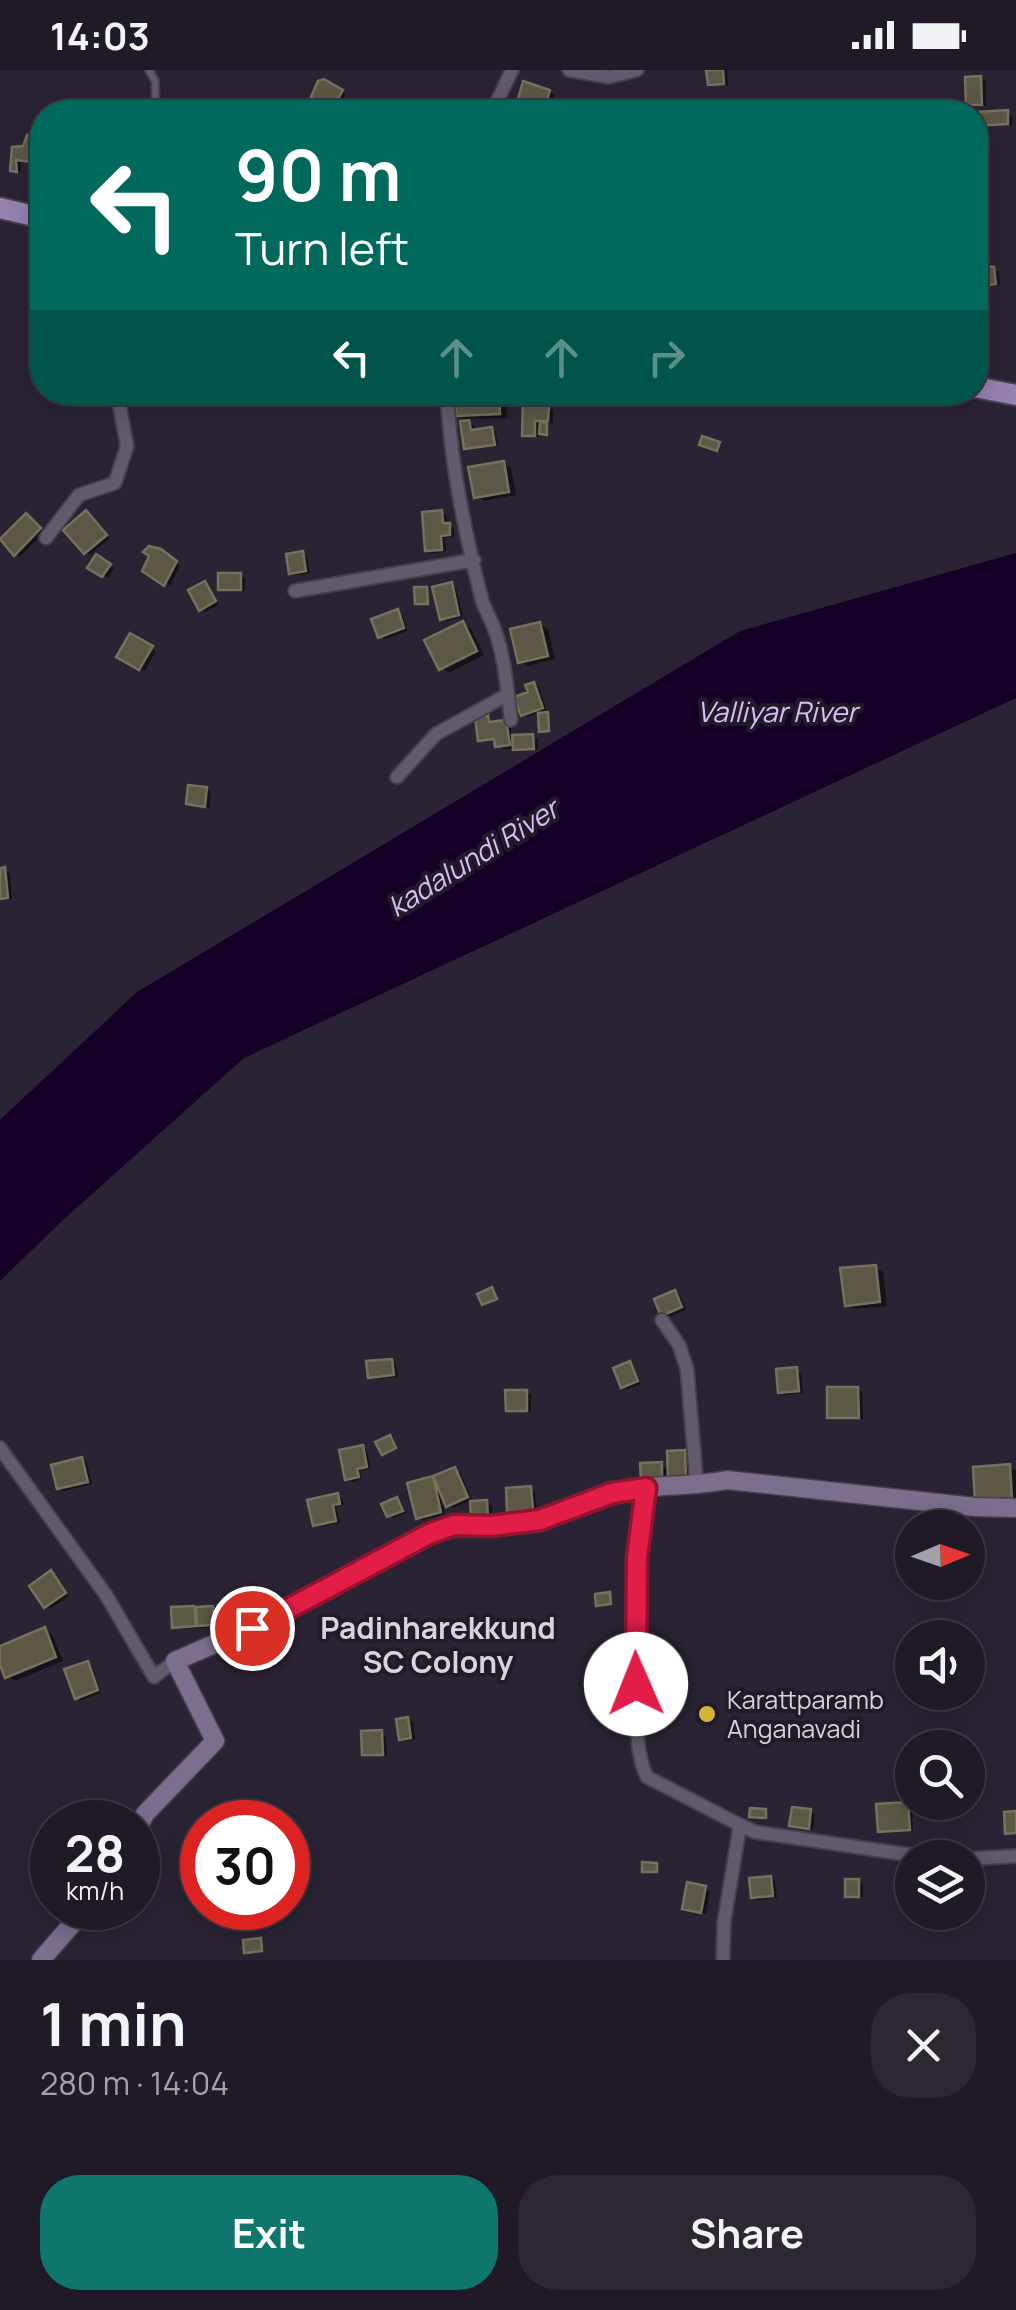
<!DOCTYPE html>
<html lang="en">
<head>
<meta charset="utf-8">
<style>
	body { margin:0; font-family:Manrope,sans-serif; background:#2d2732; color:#f1f3f6; height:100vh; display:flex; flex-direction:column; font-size:38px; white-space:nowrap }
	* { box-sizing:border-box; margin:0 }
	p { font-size:32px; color:#a2a1a7 }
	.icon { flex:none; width:55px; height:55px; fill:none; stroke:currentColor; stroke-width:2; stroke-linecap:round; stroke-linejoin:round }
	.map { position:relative; height:1890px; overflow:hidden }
	.drawer { display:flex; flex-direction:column; background:#201a26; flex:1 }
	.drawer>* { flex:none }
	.hud { position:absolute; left:30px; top:30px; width:958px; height:305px; border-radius:40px; box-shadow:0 5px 25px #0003,0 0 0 2px #3d3843; background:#00695c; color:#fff; overflow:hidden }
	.needle { width:65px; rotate:88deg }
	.tools { position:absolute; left:895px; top:1440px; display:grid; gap:20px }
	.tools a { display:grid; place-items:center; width:90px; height:90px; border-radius:50%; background:#201a26; box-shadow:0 5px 25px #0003,0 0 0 2px #3d3843; font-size:50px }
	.speed { position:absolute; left:30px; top:1730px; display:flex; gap:20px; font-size:50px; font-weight:700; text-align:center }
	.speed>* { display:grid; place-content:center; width:130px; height:130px; border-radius:50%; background:#201a26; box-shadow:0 5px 25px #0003,0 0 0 2px #3d3843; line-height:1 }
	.speed small { font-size:25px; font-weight:400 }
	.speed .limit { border:15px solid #d22; background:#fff; color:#111 }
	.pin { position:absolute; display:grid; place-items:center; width:85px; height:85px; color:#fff; margin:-42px; border:5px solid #fff; border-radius:50%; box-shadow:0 2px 10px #0007 }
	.me { position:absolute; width:110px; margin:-55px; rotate:359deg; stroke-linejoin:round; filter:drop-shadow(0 0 8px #0008) }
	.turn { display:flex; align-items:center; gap:35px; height:210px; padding:0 40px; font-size:45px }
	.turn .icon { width:130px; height:130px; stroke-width:2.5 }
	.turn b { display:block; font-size:70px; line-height:85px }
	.lanes { display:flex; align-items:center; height:95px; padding:0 40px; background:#0003; justify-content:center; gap:50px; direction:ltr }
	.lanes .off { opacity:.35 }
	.round { display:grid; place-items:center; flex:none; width:105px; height:105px; border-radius:40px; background:#2d2732 }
	.summary { display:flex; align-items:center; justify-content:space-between; height:170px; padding:0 40px }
	h1 { font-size:60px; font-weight:700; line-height:75px }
	.button { display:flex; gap:20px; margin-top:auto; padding:20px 40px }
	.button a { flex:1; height:115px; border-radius:40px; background:#0f766e; color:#fff; font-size:40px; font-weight:700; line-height:115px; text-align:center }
	.button a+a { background:#2d2732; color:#f1f3f6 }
	.status { display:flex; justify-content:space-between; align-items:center; height:70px; padding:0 50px; background:#201a26; direction:ltr }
	.status svg { height:28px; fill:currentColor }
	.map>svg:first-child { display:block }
	.water { fill:#160028 }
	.shadow { fill:#0007 }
	.building { fill:#5c5845; stroke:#75715d; stroke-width:2.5 }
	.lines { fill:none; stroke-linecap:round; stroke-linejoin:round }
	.lane-casing { stroke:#46404d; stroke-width:10 }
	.street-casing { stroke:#46404d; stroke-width:16 }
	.secondary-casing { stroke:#46404d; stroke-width:21 }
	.primary-casing { stroke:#46404d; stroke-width:24 }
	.lane { stroke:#625a6c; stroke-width:6 }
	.street { stroke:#625a6c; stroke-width:12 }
	.secondary { stroke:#7c6e8d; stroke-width:18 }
	.primary { stroke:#9682af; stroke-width:20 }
	.route-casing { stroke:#92132f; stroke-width:25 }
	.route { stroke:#e11d48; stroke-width:18 }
	.poi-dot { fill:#d2b736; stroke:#211a28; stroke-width:4 }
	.labels { text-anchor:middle; stroke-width:8; stroke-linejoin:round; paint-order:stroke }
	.poi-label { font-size:25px; fill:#d8d3dd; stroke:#211a28; text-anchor:start }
	.water-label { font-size:28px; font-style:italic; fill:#d8bef6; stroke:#211a28 }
	.quarter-label { font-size:30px; font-weight:bold; fill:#d8d3dd; stroke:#211a28 }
</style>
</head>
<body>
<div class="status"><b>14:03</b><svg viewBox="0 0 49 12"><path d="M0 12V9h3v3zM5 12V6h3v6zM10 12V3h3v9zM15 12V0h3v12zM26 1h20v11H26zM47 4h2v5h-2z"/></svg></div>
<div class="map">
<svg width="1016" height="1890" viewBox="0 0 1016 1890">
	<rect width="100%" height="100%" fill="#2a2333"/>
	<path class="water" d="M1016,483V628L244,988L64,1149L0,1211V1050L137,922L740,561Z"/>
	<path class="shadow" d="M709,0H727L728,16L710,14Z
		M981,8L986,11V36L973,37L968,34Z
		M323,12L346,24L336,42H331L314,27Z
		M549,22L554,25L548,42L524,34Z
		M1007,43L1012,46V55L983,57L979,54Z
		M36,68L42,72V93L20,91L21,103L12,100L15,78H25Z
		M975,198L998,202L1000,215L984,218L979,216V212L975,211Z
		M326,322H355L352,330Z
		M458,322H506L507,348L466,349L458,344Z
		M760,322H791V328Z
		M540,328L545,331V338L553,340V353H548V364L539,361V367H529L524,364Z
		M469,353L474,355L475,362L491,360L496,362L498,376L471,380L467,377Z
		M503,393L511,398L516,425L484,431L476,426Z
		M86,443L110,468L90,485L85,482Z
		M442,443L447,446V455L454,458V467L445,468L446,482L432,483L427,480Z
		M31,448L44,462L20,487L16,484Z
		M302,483L307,486L310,503L296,505L292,502Z
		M166,485L180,496L170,516L145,500Z
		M97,488L114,498L108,508L91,497Z
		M240,505L245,508V521L220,518Z
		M204,514L219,534L206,542L201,539Z
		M451,515L456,518L463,547L447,551L442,548Z
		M397,542L402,545L408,561L385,569L380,566Z
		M463,554L471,559L484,585L449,603L441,598Z
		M540,555L548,559L555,589L528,596L520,591Z
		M131,567L156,581L145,601L120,586Z
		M534,614L539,617L546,640L542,642L549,646L550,661L542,660L541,642L528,647L523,644Z
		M488,648L493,654L511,655L512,668L538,669V680L503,679L497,671L480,669Z
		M206,719L211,722L209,738L188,733Z
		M0,800L10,803L12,829L0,830Z
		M875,1197L883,1202L887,1236L855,1239L847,1235Z
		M675,1223L680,1225L686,1240L668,1247L663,1244Z
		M392,1291L396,1294L398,1307L375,1309L370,1306Z
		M629,1294L634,1297L641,1314L628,1319L623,1317Z
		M796,1300L801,1303L803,1323L785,1325L781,1322Z
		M858,1319L862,1322L863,1349L830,1347Z
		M526,1322L531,1325V1342L508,1340Z
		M362,1378L367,1381L371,1399L360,1401L362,1409L352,1412L348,1409Z
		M684,1383L689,1386L690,1409L675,1410L666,1404V1412H648L661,1395L670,1400Z
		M82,1390L87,1393L92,1414L64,1421L59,1418Z
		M1009,1397L1016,1401V1434L985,1435Z
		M455,1400L460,1402L472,1430L453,1438L442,1421L439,1422L445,1444L423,1450L418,1447L432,1409L438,1412Z
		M531,1419L535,1422L537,1442L514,1444L510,1441Z
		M338,1425L342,1428L344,1435L336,1437L340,1453L320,1457L315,1455Z
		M397,1430L406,1443L394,1448L389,1446Z
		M487,1433L492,1436V1449L478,1450Z
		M51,1503L69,1526L50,1539L46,1536Z
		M212,1538L217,1541L218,1557L179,1559L175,1556L174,1540Z
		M44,1560L52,1564L63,1591L15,1611L7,1606L0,1589V1578Z
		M88,1594L92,1596L101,1623L82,1630L77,1627Z
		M408,1650L413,1652L415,1670L406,1671L402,1669Z
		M381,1663L386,1666L387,1686L364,1684Z
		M907,1734L912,1737L913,1761L885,1763L881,1760Z
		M810,1742L815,1744L813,1760L792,1755Z
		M771,1809L775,1811L777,1828L758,1830L753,1827Z
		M859,1812L863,1814V1828L847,1825Z
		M705,1818L710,1821L706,1844L689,1840Z"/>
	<path class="building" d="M706,0H723L724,14L708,15Z
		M981,6L982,35H966L965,7Z
		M324,9L343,20L331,42L311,27L318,11Z
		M523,11L550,20L544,41L517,33Z
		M1008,40V54L976,56L975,42Z
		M27,65L37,66L41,93L16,90L17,102L10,101L12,77L23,76Z
		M975,195L994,197L996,214L977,217Z
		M455,322H499L500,344L456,346Z
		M523,326H541V335H549L548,351H535V366H522Z
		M469,350L471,360L492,357L495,375L464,379L460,351Z
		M540,352H547V365L539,364Z
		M702,366L720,372L717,381L699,375Z
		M504,391L509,422L474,428L468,397Z
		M86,440L107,465L84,484L63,460Z
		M442,440L443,453H450V465L441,466L442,480L425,481L422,442Z
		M26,443L41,458L14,486L0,469Z
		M149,476L161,479L177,491L164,516L142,501L149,486L143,482Z
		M303,481L306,501L289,504L286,484Z
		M96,484L111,494L102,507L87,498Z
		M218,503H241V520H218Z
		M205,511L216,531L199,541L188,520Z
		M452,512L459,545L440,550L432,517Z
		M414,517H427L428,534H415Z
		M398,539L404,558L378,568L371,549Z
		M463,551L477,581L439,600L424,570Z
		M540,552L548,586L518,593L510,559Z
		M130,563L153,576L139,600L116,587Z
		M534,612L543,638L521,646L514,627L528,622L525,615Z
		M548,642L549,661L539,662L538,643Z
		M488,645L489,652L506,650L510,675L495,677L494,669L478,671L475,647Z
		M533,664L534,679L513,680L512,665Z
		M188,715L207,717L205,737L186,734Z
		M5,797L8,828L0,829V798Z
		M876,1195L880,1232L845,1236L840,1198Z
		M492,1217L497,1229L482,1235L477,1224Z
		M675,1220L682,1237L661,1246L654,1229Z
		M392,1289L394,1305L368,1308L366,1291Z
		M630,1291L638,1311L621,1318L613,1298Z
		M797,1297L799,1321L778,1323L776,1299Z
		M827,1317H858L859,1348H827Z
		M505,1320H527V1341H506Z
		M390,1365L396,1378L382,1385L375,1372Z
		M363,1375L367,1397L357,1399L359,1407L345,1410L339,1380Z
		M685,1380L686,1407L668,1409L667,1381Z
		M82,1387L88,1412L57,1419L51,1395Z
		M662,1392V1411H641L640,1393Z
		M1010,1394L1012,1430L975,1432L973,1397Z
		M455,1397L468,1427L446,1437L433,1406Z
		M433,1406L441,1442L416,1449L407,1413Z
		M531,1416L533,1440L507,1442L506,1418Z
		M338,1423L340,1434L333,1435L336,1451L313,1456L307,1430Z
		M397,1427L403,1441L387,1447L381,1434Z
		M487,1430L488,1447L471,1449L470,1431Z
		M51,1500L66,1523L44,1538L29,1516Z
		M610,1522L611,1534L596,1536L595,1524Z
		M194,1536L196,1556L172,1558L171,1537Z
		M213,1536L214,1555L197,1556L196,1537Z
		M45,1557L56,1587L5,1608L0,1595V1576Z
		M88,1591L98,1620L75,1629L64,1599Z
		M408,1647L411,1668L399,1670L396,1649Z
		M382,1660L383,1685H362L361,1661Z
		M908,1732L910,1760L878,1762L876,1734Z
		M792,1737L811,1739L809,1759L789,1756Z
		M750,1738L766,1739V1748L749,1747Z
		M245,1741L246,1752H223V1743Z
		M1016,1741V1763L1005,1764L1004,1742Z
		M642,1792L657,1793V1802H642Z
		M771,1806L773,1826L751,1828L749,1808Z
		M845,1809H859V1827H845Z
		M687,1812L706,1816L701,1843L682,1839Z
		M261,1868L262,1881L244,1883L243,1870Z"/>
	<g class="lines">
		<defs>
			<path id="lane" d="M149,0L155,11L156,42"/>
			<path id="street" d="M569,0L609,7L637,0
				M492,42L512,0
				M447,322C450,391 465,464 482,530C485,540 491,549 494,558C505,587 507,620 511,650
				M46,468L79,425L115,413L127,376L117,322
				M295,521L474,490
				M397,707L436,664L507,625
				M662,1250L679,1275L687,1299L697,1417
				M0,1378L106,1525L154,1607L175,1591
				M646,1418C635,1486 635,1553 636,1622C637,1648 635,1683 647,1707L740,1755L724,1852L723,1890
				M740,1755L755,1762L931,1788
				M968,1789L1016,1786"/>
			<path id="secondary" d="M138,1758L145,1744L215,1671L175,1591L251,1558L429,1464C464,1452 500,1458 537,1451C562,1446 586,1431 611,1424C648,1413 689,1418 727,1410L975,1437L1016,1438
				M41,1890L86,1838"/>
			<path id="primary" d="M0,138L42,148
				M975,317L1016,325"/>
		</defs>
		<use href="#lane" class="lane-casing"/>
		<use href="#street" class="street-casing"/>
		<use href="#secondary" class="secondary-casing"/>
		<use href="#primary" class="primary-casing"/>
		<use href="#lane" class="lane"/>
		<use href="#street" class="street"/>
		<use href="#secondary" class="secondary"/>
		<use href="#primary" class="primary"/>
	</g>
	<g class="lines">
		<defs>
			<path id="route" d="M252,1558L429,1464L454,1455L491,1456L540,1450L612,1423L646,1418L637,1488L636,1614"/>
		</defs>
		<use href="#route" class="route-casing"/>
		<use href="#route" class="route"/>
	</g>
	<circle class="poi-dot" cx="707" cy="1644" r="10"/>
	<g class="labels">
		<g class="poi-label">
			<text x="727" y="1639">Karattparamb<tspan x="727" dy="29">Anganavadi</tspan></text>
		</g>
		<g class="water-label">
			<text x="777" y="652">Valliyar River</text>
			<text transform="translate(473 788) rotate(-32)" y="10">kadalundi River</text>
		</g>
		<g class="quarter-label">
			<text x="438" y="1569">Padinharekkund<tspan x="438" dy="34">SC Colony</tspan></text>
		</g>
	</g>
</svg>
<div class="tools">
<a><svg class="needle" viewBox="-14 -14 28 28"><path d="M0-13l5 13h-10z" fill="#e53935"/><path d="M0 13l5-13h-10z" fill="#a2a1a7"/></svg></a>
<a><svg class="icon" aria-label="sound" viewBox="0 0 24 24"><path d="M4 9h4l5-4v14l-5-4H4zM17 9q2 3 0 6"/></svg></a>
<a><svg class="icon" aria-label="search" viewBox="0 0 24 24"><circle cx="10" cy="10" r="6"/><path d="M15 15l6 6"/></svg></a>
<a><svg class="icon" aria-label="layers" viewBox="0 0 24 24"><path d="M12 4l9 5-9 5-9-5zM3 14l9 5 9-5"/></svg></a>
</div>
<div class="speed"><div>28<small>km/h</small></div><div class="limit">30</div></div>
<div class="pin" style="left:252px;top:1558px;background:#d93025"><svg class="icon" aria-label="arrive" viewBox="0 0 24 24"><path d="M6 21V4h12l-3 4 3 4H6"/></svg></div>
<svg class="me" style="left:636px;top:1614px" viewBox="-20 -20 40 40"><circle r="19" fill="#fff"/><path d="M0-13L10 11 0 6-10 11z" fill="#e11d48"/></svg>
<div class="hud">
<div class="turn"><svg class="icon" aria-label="left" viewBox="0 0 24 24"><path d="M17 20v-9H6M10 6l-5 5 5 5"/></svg><div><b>90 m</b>Turn left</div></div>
<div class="lanes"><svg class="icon" aria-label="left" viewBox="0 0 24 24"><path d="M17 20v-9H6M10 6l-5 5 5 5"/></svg><svg class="icon off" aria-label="ahead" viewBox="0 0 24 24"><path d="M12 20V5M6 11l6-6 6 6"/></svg><svg class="icon off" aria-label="ahead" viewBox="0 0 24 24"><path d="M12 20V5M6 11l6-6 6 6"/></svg><svg class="icon off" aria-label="right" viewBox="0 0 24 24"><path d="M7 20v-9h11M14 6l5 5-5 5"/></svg></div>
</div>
</div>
<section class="drawer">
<div class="summary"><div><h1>1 min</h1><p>280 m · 14:04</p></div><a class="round"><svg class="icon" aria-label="close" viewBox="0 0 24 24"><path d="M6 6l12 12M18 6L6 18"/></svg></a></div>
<div class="button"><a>Exit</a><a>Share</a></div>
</section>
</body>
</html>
